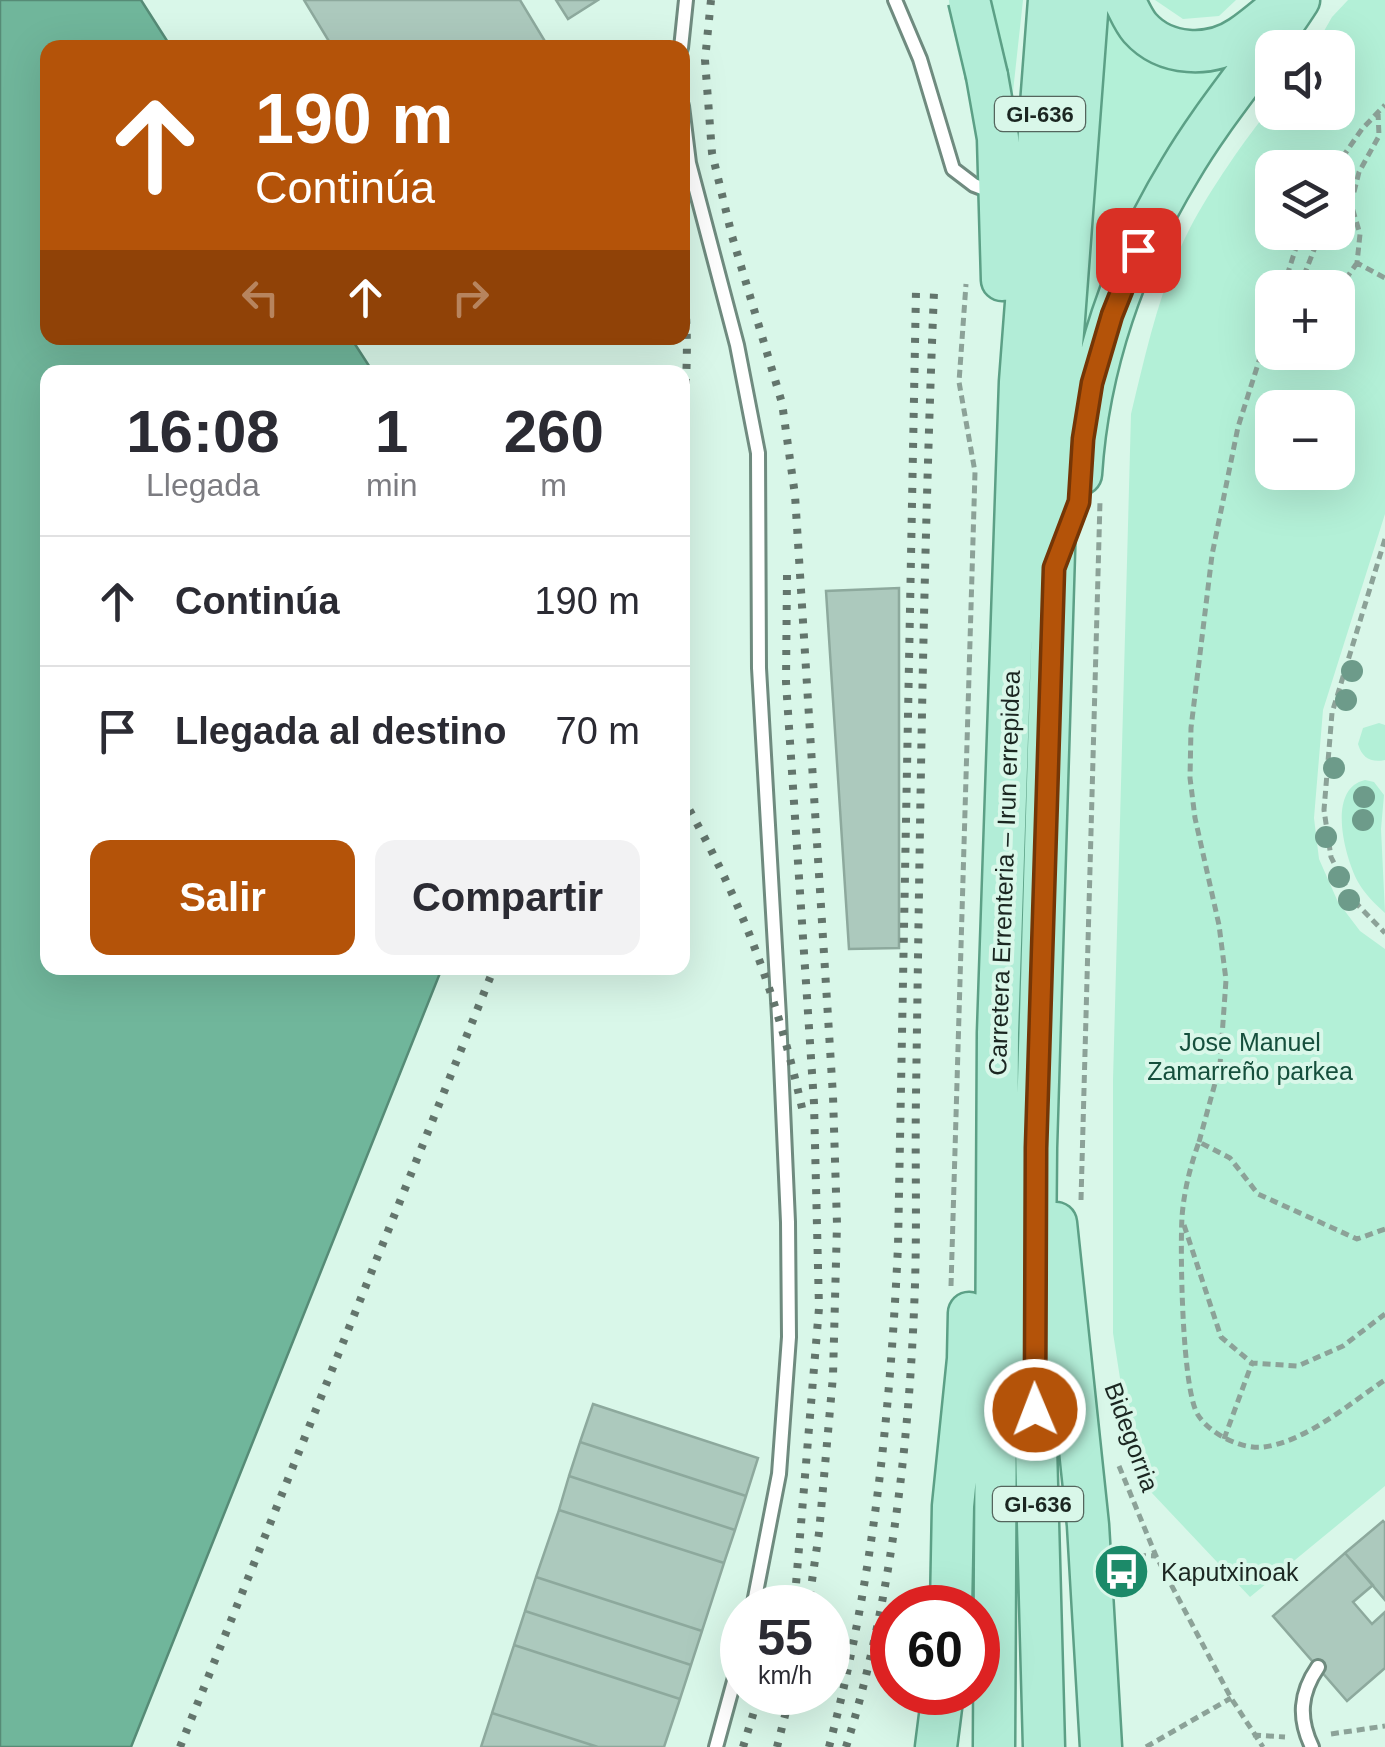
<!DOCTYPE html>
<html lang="es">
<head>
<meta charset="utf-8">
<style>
	body { margin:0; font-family:Helvetica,sans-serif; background:#f2f2f3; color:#2b2b33; height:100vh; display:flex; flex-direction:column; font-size:38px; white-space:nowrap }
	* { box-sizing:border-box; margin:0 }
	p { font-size:32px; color:#7c7c81 }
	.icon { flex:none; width:55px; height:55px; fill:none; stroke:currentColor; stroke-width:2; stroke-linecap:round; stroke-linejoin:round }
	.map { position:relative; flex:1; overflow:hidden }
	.drawer { position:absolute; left:40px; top:365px; width:650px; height:610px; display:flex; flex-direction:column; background:#fff; border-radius:20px; box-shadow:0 10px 40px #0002 }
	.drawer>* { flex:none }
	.banner { position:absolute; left:40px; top:40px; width:650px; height:305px; border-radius:20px; box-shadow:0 10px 40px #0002; background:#b45309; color:#fff; overflow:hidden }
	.fabs { position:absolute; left:1255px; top:30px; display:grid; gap:20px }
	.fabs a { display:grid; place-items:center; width:100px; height:100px; border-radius:20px; background:#fff; box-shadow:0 10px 40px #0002; font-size:50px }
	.speed { position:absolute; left:720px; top:1585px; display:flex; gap:20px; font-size:50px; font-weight:700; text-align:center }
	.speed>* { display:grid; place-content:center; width:130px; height:130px; border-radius:50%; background:#fff; box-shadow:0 10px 40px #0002; line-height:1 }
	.speed small { font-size:25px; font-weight:400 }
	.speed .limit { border:15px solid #d22; background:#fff; color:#111 }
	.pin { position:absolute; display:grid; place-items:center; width:85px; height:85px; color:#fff; margin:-42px; border-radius:20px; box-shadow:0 5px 15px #0006 }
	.me { position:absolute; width:110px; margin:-55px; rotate:359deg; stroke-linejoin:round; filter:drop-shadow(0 0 8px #0008) }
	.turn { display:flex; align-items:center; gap:35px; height:210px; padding:0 50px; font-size:45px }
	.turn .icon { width:130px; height:130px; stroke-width:2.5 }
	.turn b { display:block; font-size:70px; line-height:85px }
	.lanes { display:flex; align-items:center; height:95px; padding:0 50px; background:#0003; justify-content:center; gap:50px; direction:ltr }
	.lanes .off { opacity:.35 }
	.eta { display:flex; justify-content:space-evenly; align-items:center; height:170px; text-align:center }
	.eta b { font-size:60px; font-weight:700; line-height:70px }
	.primary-button { display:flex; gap:20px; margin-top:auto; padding:20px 50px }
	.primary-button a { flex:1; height:115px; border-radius:20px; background:#b45309; color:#fff; font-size:40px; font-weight:700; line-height:115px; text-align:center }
	.primary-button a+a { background:#f2f2f3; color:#2b2b33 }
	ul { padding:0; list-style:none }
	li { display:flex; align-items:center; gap:30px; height:130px; padding:0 50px; border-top:2px solid #e1e1e2 }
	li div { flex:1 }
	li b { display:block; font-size:38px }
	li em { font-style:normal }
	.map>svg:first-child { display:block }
	.green { fill:#b3f0d7; fill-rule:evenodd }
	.water { fill:#70b69b; stroke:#568b76; stroke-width:2.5 }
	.building { fill:#acc9bd; stroke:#8da99d; stroke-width:2.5 }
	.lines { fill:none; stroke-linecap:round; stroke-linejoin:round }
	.lane-casing { stroke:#6f8b7f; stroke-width:18 }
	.primary-casing { stroke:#5ca086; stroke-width:45 }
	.path { stroke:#8ca298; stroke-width:5; stroke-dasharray:8 5; stroke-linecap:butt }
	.lane { stroke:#fff; stroke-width:12 }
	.primary { stroke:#b2edd7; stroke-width:40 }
	.rail { stroke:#63756c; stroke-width:8; stroke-dasharray:5 10; stroke-linecap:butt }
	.primary-bridge-casing { stroke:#5ca086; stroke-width:45; stroke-linecap:butt }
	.primary-bridge { stroke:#b2edd7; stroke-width:40 }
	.tree { fill:#6d9b8a }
	.route-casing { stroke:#753606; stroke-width:25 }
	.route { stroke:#b45309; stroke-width:18 }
	.labels { text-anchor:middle; stroke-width:8; stroke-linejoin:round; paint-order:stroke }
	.shield { fill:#d9f7e9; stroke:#54655d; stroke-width:2.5 }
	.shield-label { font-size:22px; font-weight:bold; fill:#1b2621 }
	.street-label { font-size:25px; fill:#1b2621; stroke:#d9f7e9 }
	.park-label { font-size:25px; fill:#154f3c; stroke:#d9f7e9 }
	.poi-label { font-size:25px; fill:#1b2621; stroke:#d9f7e9; text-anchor:start }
</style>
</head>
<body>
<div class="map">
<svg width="1385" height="1747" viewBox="0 0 1385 1747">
	<rect width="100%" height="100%" fill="#d9f7e9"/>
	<path class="green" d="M987,0H1023L1010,119Z
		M1155,0H1236L1219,16L1183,19Z
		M1348,0H1385V514L1323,710L1314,818L1319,859L1338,902L1360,931L1385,949V1486L1250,1597L1135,1475L1113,1333V1080L1131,414C1146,352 1160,286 1190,228C1210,190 1245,139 1272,106V112H1338V48L1315,47L1332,17ZM1272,168H1338V232H1272ZM1272,288H1338V352H1272ZM1272,408H1338V472H1272Z
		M1109,15L1140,52L1222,63L1227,68L1082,353Z
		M1379,723L1385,725V760C1371,763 1362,758 1358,744L1363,728Z
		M1365,780L1374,782L1384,795L1381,829L1385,913C1375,904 1365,894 1358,882C1345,858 1326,789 1365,780Z"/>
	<path class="water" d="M0,0H141L171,47L48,48V338H351L373,372H48V968H442L131,1747H0Z"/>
	<path class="building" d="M304,0H520L549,48H333Z
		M556,0H598L568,19Z
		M899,588V948L849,949L826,591Z
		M593,1404L758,1458L746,1496L580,1442Z
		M580,1442L746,1496L735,1530L569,1476Z
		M569,1476L735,1530L724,1563L559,1510Z
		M559,1510L724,1563L702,1631L536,1577Z
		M1383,1521L1385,1523V1600L1345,1553Z
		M1345,1553L1373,1585L1353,1602L1372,1624L1385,1612V1668L1347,1701L1273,1616Z
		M536,1577L702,1631L691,1665L525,1611Z
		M525,1611L691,1665L680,1699L514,1645Z
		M514,1645L680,1699L664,1747H598L492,1713Z
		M492,1713L598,1747H481Z"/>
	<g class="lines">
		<defs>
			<path id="lane" d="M895,0L920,59L953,169L974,185L995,193
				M681,48L686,0
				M682,106L689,163L737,345L758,453L759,668L779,1017L788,1222L789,1337L779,1474L753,1608
				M716,1747L742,1652
				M1312,1747C1298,1718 1300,1693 1318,1667"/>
			<path id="primary" d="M1124,0C1129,9 1133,20 1140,28C1165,56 1210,58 1241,37C1256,27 1270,14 1284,3
				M987,76L998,138L1002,280
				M1081,474C1088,366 1124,262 1180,170C1215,110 1262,58 1299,0
				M1056,1223L1088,1525L1101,1747
				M951,1608L953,1506L968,1359L969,1313
				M936,1747L943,1692
				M994,1747L998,1033L1020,382L1049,0
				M1044,1747L1034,1373L1036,1148L1059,385L1088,0"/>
		</defs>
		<use href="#lane" class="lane-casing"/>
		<use href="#primary" class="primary-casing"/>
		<path class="path" d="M1378,112L1379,136L1359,172L1351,204L1360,234L1357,263L1385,278
			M1335,168L1362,129L1385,105
			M1338,212L1351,211
			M1283,288L1301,232
			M1299,288L1321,232
			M1338,290L1357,263
			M1385,539L1332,713L1324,810L1331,857L1352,899L1385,933
			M1199,1142L1220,1065L1226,980L1219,925L1195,818L1190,778L1191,728L1212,555L1238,427L1272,320
			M1081,1200L1100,501
			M1184,1225L1221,1337L1252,1363L1298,1366L1343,1346L1385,1314
			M1385,1229L1357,1239L1258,1194L1230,1158L1199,1142C1190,1167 1184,1191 1182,1217C1180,1252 1182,1390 1198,1415C1210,1434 1242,1450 1264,1447C1307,1441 1350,1403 1385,1380
			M951,1286L975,472L959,382L966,284
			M1224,1439L1252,1363
			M1119,1466L1156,1556L1231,1698L1263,1747
			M1125,1555L1156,1556
			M1331,1734L1385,1726
			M1253,1735L1285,1737
			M1146,1747L1231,1698"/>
		<use href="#lane" class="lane"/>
		<use href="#primary" class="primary"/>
		<path class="rail" d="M711,0L705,60L712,153L732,236L782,403L795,495L833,1096L837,1224L833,1376L819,1533L808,1608
			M682,274C689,325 688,375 682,426
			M787,575L786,682L814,1103L819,1308L794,1608
			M682,797C743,902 778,998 804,1117
			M180,1747L494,968
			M743,1747L760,1692
			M777,1747L791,1692
			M829,1747C873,1582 890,1416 898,1246L916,291
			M846,1747C892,1601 910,1436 915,1284C917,1221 915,1158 916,1095C920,827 923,560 934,292"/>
		<defs>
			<path id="primary-bridge" d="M969,0L987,76"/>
		</defs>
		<use href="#primary-bridge" class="primary-bridge-casing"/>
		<use href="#primary-bridge" class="primary-bridge"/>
	</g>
	<g class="tree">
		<circle cx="1352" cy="671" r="11"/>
		<circle cx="1346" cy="700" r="11"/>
		<circle cx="1334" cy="768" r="11"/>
		<circle cx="1364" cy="797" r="11"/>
		<circle cx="1363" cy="820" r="11"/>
		<circle cx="1326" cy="837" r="11"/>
		<circle cx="1339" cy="877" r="11"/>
		<circle cx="1349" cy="900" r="11"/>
	</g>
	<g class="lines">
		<defs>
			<path id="route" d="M1035,1410L1036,1148L1054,568L1079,502L1083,439L1092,383L1112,315L1138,250"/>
		</defs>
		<use href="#route" class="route-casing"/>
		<use href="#route" class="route"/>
	</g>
	<defs>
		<symbol id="bus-disc" viewBox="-11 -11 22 22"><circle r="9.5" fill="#1c8a69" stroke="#d9f7e9"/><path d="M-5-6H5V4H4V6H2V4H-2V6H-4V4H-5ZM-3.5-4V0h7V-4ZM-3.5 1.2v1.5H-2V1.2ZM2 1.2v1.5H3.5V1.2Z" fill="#fff"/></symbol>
	</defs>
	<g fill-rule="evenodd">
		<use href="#bus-disc" x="1090" y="1540" width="63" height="63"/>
	</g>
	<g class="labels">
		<g class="shield">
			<rect x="995" y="97" width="90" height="34" rx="8"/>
			<rect x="993" y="1487" width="90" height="34" rx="8"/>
		</g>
		<g class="shield-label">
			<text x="1040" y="122">GI-636</text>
			<text x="1038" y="1512">GI-636</text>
		</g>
		<g class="street-label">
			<text transform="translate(1004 873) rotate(-88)" y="9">Carretera Errenteria – Irun errepidea</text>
			<text transform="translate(1132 1437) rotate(70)" y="9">Bidegorria</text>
		</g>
		<g class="park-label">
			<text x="1250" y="1051">Jose Manuel<tspan x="1250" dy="29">Zamarreño parkea</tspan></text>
		</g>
		<g class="poi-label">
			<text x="1161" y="1581">Kaputxinoak</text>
		</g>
	</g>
</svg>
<div class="fabs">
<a><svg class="icon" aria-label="sound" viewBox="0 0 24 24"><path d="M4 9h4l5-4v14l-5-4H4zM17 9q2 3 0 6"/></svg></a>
<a><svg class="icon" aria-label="layers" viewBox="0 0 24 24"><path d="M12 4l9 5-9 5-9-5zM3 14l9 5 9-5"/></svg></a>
<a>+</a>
<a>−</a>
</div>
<div class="speed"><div>55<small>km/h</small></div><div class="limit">60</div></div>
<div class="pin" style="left:1138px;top:250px;background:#d93025"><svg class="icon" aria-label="arrive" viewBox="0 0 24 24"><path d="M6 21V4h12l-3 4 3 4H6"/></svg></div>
<svg class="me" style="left:1035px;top:1410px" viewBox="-20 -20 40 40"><circle r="17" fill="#b45309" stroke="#fff" stroke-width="3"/><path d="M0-11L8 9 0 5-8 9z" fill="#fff"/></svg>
<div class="banner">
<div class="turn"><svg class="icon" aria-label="ahead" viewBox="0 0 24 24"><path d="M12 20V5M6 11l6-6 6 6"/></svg><div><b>190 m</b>Continúa</div></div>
<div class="lanes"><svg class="icon off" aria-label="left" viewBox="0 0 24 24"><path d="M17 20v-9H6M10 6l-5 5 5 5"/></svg><svg class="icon" aria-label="ahead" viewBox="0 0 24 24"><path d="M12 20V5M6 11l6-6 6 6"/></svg><svg class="icon off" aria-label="right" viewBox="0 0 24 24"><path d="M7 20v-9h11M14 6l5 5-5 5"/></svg></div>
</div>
<section class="drawer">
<div class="eta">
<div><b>16:08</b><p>Llegada</p></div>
<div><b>1</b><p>min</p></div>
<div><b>260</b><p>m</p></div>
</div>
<ul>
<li><svg class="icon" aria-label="ahead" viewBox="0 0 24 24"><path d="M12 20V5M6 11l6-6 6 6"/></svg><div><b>Continúa</b></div><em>190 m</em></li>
<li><svg class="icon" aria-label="arrive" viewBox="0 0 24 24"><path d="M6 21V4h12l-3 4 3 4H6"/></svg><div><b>Llegada al destino</b></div><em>70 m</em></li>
</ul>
<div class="primary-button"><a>Salir</a><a>Compartir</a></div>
</section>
</div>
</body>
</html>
